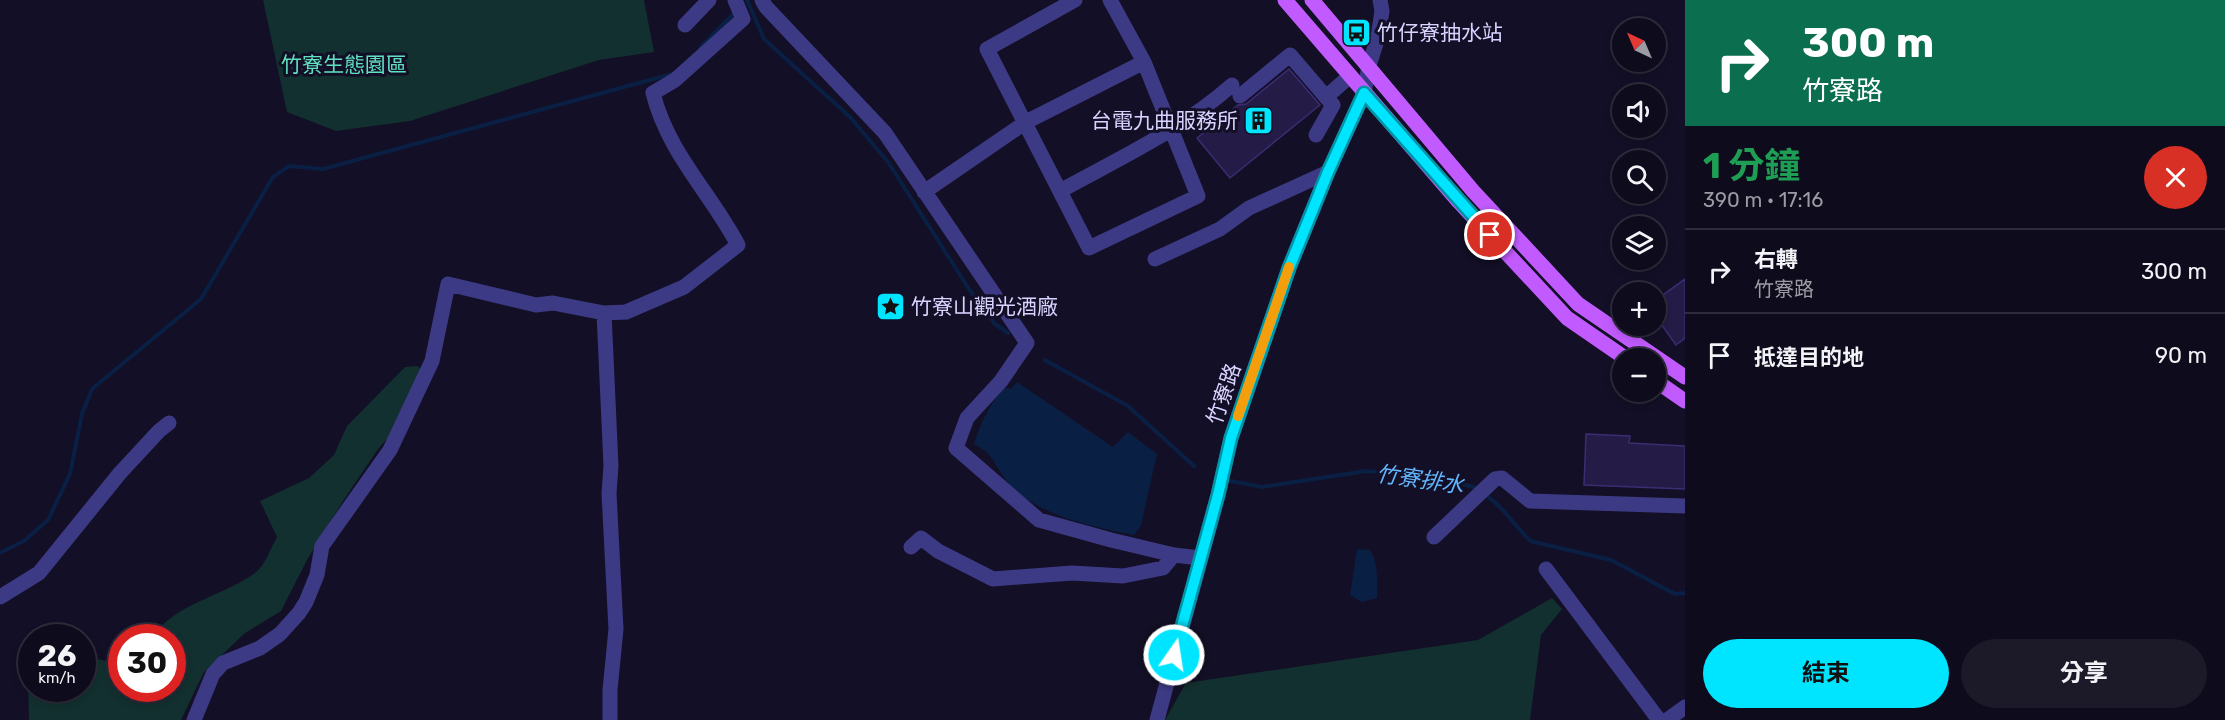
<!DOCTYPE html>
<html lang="zh-TW">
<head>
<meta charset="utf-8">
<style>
	body { margin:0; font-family:Rubik,"Noto Sans TC",sans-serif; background:#1c1929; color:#f1f3f6; height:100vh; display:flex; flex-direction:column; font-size:22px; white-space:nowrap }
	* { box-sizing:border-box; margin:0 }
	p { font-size:20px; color:#9b9ba3 }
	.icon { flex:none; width:33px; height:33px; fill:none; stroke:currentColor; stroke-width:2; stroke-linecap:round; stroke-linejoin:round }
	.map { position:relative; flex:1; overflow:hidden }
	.side { display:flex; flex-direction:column; background:#0e0b1c; width:540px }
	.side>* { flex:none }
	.hud { background:#0b6e4f; color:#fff; overflow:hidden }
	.needle { width:39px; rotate:316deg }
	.tools { position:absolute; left:1612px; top:18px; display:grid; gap:12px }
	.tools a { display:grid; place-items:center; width:54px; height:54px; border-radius:50%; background:#0e0b1c; box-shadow:0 3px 9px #0003,0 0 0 2px #2e2b3b; font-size:30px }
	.speed { position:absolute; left:18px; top:624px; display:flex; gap:12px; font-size:30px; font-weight:700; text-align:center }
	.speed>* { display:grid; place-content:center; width:78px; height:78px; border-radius:50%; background:#0e0b1c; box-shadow:0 3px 9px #0003,0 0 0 2px #2e2b3b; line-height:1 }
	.speed small { font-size:15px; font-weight:400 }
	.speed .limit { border:9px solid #d22; background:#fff; color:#111 }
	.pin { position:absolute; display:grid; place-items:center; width:51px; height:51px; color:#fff; margin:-26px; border:3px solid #fff; border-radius:50%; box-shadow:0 2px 6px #0007 }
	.me { position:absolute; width:66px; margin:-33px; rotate:13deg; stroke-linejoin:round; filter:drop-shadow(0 0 4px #0008) }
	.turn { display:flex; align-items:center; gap:21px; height:126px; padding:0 18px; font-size:27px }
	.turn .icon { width:78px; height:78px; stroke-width:2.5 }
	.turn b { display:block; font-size:42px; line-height:51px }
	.round { display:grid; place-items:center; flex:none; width:63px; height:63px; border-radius:32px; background:#1c1929 }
	.head { display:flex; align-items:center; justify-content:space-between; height:102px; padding:0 18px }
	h1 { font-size:36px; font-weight:700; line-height:45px; color:#1e9e55 }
	.cta { display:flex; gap:12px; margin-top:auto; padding:12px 18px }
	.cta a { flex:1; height:69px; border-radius:36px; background:#00e5ff; color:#111; font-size:24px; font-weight:700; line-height:69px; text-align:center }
	.cta a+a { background:#1c1929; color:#f1f3f6 }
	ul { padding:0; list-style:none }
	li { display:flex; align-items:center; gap:18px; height:84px; padding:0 18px; border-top:2px solid #2e2b3b }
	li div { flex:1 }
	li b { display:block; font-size:22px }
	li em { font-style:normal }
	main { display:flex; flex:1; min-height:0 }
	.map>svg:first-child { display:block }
	.green { fill:#12302f }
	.water { fill:#0a1f44 }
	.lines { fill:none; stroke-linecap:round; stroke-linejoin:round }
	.stream { stroke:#0a1f44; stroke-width:4 }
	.building { fill:#241b47; stroke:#3b2d73; stroke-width:1.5 }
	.minor { stroke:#3d3a85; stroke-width:15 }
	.major { stroke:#c25bff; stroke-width:15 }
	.route-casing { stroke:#0095a6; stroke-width:15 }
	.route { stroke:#00e5ff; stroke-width:10 }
	.slow { stroke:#f59e0b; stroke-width:10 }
	.labels { text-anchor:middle; stroke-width:6; stroke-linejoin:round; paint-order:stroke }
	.poi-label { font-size:21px; fill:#d9d4ff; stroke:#130f26; text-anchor:start }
	.park-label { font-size:21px; fill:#5fe0c0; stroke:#130f26 }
	.street-label { font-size:21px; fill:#d9d4ff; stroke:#130f26 }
	.water-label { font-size:22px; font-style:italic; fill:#62b6ff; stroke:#130f26 }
</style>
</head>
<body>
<main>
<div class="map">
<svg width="1685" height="720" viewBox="0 0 1685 720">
	<rect width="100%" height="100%" fill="#130f26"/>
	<path class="green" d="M263,0H644L654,52L599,60L410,121L336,131L287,112Z
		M418,366L425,376L410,414L378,449L343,501L307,560L281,611L245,633L204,672L181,720H29L28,674L31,642L32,688H82L83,656L121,664L122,688H172V638L152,637C177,602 222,597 255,573C265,566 271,547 277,537L260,501L309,478L334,455L347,426L405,367Z
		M1552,598L1562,609L1541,635L1530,720H1165L1186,683L1478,640Z"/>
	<path class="water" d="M1017,382L1113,447L1128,432L1157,454L1141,525L1134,535C1096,528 1047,517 1017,492C1002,480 997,462 986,452C983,449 978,447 974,444C980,422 990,406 1003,387L1011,389Z
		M1357,549L1370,550C1379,565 1377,581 1377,598L1362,602L1350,595Z"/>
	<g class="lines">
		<path class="stream" d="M747,0L764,39L850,117L888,162L969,289L995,324L1008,333
			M700,48L736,11
			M1045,360L1128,406L1194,466
			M1231,481L1262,487L1366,471L1445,478L1479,489
			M1485,494L1500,507L1530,541L1611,560L1675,594L1685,593
			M0,553L24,541L48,520L70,474L82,414L92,389L201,299L273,177L289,166L323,169L672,74"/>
	</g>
	<path class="building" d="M1289,69L1320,105L1230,178L1197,138L1238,105L1246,104Z
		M1685,279V338L1676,345L1656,317V300Z
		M1586,434L1630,436L1629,443L1685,446V489L1584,485Z"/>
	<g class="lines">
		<path class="minor" d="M762,0L766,7L885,133L1027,343L1001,381L967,418L956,448L1039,520L1111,540L1174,555L1200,558
			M1075,0L987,49L1089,248L1198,196L1144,62L1110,0
			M685,25L709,0
			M1240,96L1290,55L1326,97L1350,76
			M1316,135L1333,105L1326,97
			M1060,191C1118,159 1181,130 1232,85
			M924,192L1026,122L1144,62
			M1155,259L1220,229L1249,208L1328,172
			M604,313L611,466L609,493L616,629L610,690V720
			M1434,537L1495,479L1502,478L1530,501L1685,506
			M911,547L921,538L938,551L993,579L1072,573L1123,576L1163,568L1174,555
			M1546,569L1659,720
			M0,597L39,573L120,473L159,431L169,423
			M194,720L213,674L223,663L260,648L280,634L299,613L306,602L317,575L322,546L390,450L432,361L448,284L536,305L553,303L604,313L626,312L684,287L738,245C710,192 668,153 653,93L675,80L743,19L735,0
			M1157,720L1218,495L1231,438L1289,268L1328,172L1364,93L1369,66L1378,37L1382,11L1380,0
			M1667,720L1685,707"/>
		<path class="major" d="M1285,0L1459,202L1567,318L1625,358
			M1312,0L1473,191L1578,304L1685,377
			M1656,381L1685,401"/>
	</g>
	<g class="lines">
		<defs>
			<path id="route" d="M1174,655L1218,495L1231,438L1289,268L1328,172L1364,93L1490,235"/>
		</defs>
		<use href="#route" class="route-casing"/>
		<use href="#route" class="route"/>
		<path class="slow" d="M1238,416L1289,267"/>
	</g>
	<defs>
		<symbol id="bus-square" viewBox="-11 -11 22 22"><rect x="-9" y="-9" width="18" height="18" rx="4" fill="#00e5ff" stroke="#130f26"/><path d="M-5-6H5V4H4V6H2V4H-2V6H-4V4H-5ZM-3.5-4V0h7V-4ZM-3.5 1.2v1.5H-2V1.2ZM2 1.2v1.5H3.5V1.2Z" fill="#111"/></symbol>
		<symbol id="building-square" viewBox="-11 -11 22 22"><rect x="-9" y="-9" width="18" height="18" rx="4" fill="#00e5ff" stroke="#130f26"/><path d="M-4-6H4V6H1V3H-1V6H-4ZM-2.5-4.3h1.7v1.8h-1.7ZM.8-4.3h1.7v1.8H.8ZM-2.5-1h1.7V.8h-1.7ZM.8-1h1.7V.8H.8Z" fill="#111"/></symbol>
		<symbol id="sight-square" viewBox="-11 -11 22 22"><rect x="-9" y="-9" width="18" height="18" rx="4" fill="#00e5ff" stroke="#130f26"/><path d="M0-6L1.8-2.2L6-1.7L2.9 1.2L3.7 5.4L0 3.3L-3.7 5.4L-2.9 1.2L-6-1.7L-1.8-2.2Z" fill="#111"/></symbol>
	</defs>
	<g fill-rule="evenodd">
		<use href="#bus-square" x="1340" y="16" width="33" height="33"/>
		<use href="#building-square" x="1242" y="104" width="33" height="33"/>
		<use href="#sight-square" x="874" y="290" width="33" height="33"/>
	</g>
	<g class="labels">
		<g class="poi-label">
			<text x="1377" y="40">竹仔寮抽水站</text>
			<text x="1238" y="128" text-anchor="end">台電九曲服務所</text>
			<text x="911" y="314">竹寮山觀光酒廠</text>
		</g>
		<g class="park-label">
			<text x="344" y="72">竹寮生態園區</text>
		</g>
		<g class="street-label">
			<text transform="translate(1224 394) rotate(-71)" y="7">竹寮路</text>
		</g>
		<g class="water-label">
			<text transform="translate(1420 479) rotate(8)" y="8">竹寮排水</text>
		</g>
	</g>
</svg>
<div class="tools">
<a><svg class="needle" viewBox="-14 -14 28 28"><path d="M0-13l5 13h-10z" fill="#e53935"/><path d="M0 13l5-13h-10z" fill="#9b9ba3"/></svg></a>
<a><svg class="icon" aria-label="sound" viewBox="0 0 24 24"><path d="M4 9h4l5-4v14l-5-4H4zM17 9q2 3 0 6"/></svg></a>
<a><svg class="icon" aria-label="search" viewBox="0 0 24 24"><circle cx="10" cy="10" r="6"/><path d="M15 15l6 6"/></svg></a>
<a><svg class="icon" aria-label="layers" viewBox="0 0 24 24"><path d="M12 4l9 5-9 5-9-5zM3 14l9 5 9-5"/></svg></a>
<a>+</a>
<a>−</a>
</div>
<div class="speed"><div>26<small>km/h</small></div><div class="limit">30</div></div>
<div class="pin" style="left:1490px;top:235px;background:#d93025"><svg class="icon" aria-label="arrive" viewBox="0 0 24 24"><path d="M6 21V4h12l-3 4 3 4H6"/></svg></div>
<svg class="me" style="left:1174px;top:655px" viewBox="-20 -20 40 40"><circle r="17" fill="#00e5ff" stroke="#fff" stroke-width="3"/><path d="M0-11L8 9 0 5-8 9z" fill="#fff"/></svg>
</div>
<section class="side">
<div class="hud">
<div class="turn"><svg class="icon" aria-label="right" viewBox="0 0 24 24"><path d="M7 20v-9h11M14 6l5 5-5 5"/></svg><div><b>300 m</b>竹寮路</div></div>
</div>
<div class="head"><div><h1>1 分鐘</h1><p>390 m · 17:16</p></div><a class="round" style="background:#d93025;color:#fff"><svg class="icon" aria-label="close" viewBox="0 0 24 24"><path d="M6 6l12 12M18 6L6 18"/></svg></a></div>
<ul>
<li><svg class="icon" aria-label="right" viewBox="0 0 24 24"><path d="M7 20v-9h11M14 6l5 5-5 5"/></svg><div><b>右轉</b><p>竹寮路</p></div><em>300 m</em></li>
<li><svg class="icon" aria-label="arrive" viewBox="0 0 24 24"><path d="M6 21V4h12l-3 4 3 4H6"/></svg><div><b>抵達目的地</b></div><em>90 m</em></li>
</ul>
<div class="cta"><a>結束</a><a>分享</a></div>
</section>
</main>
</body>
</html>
